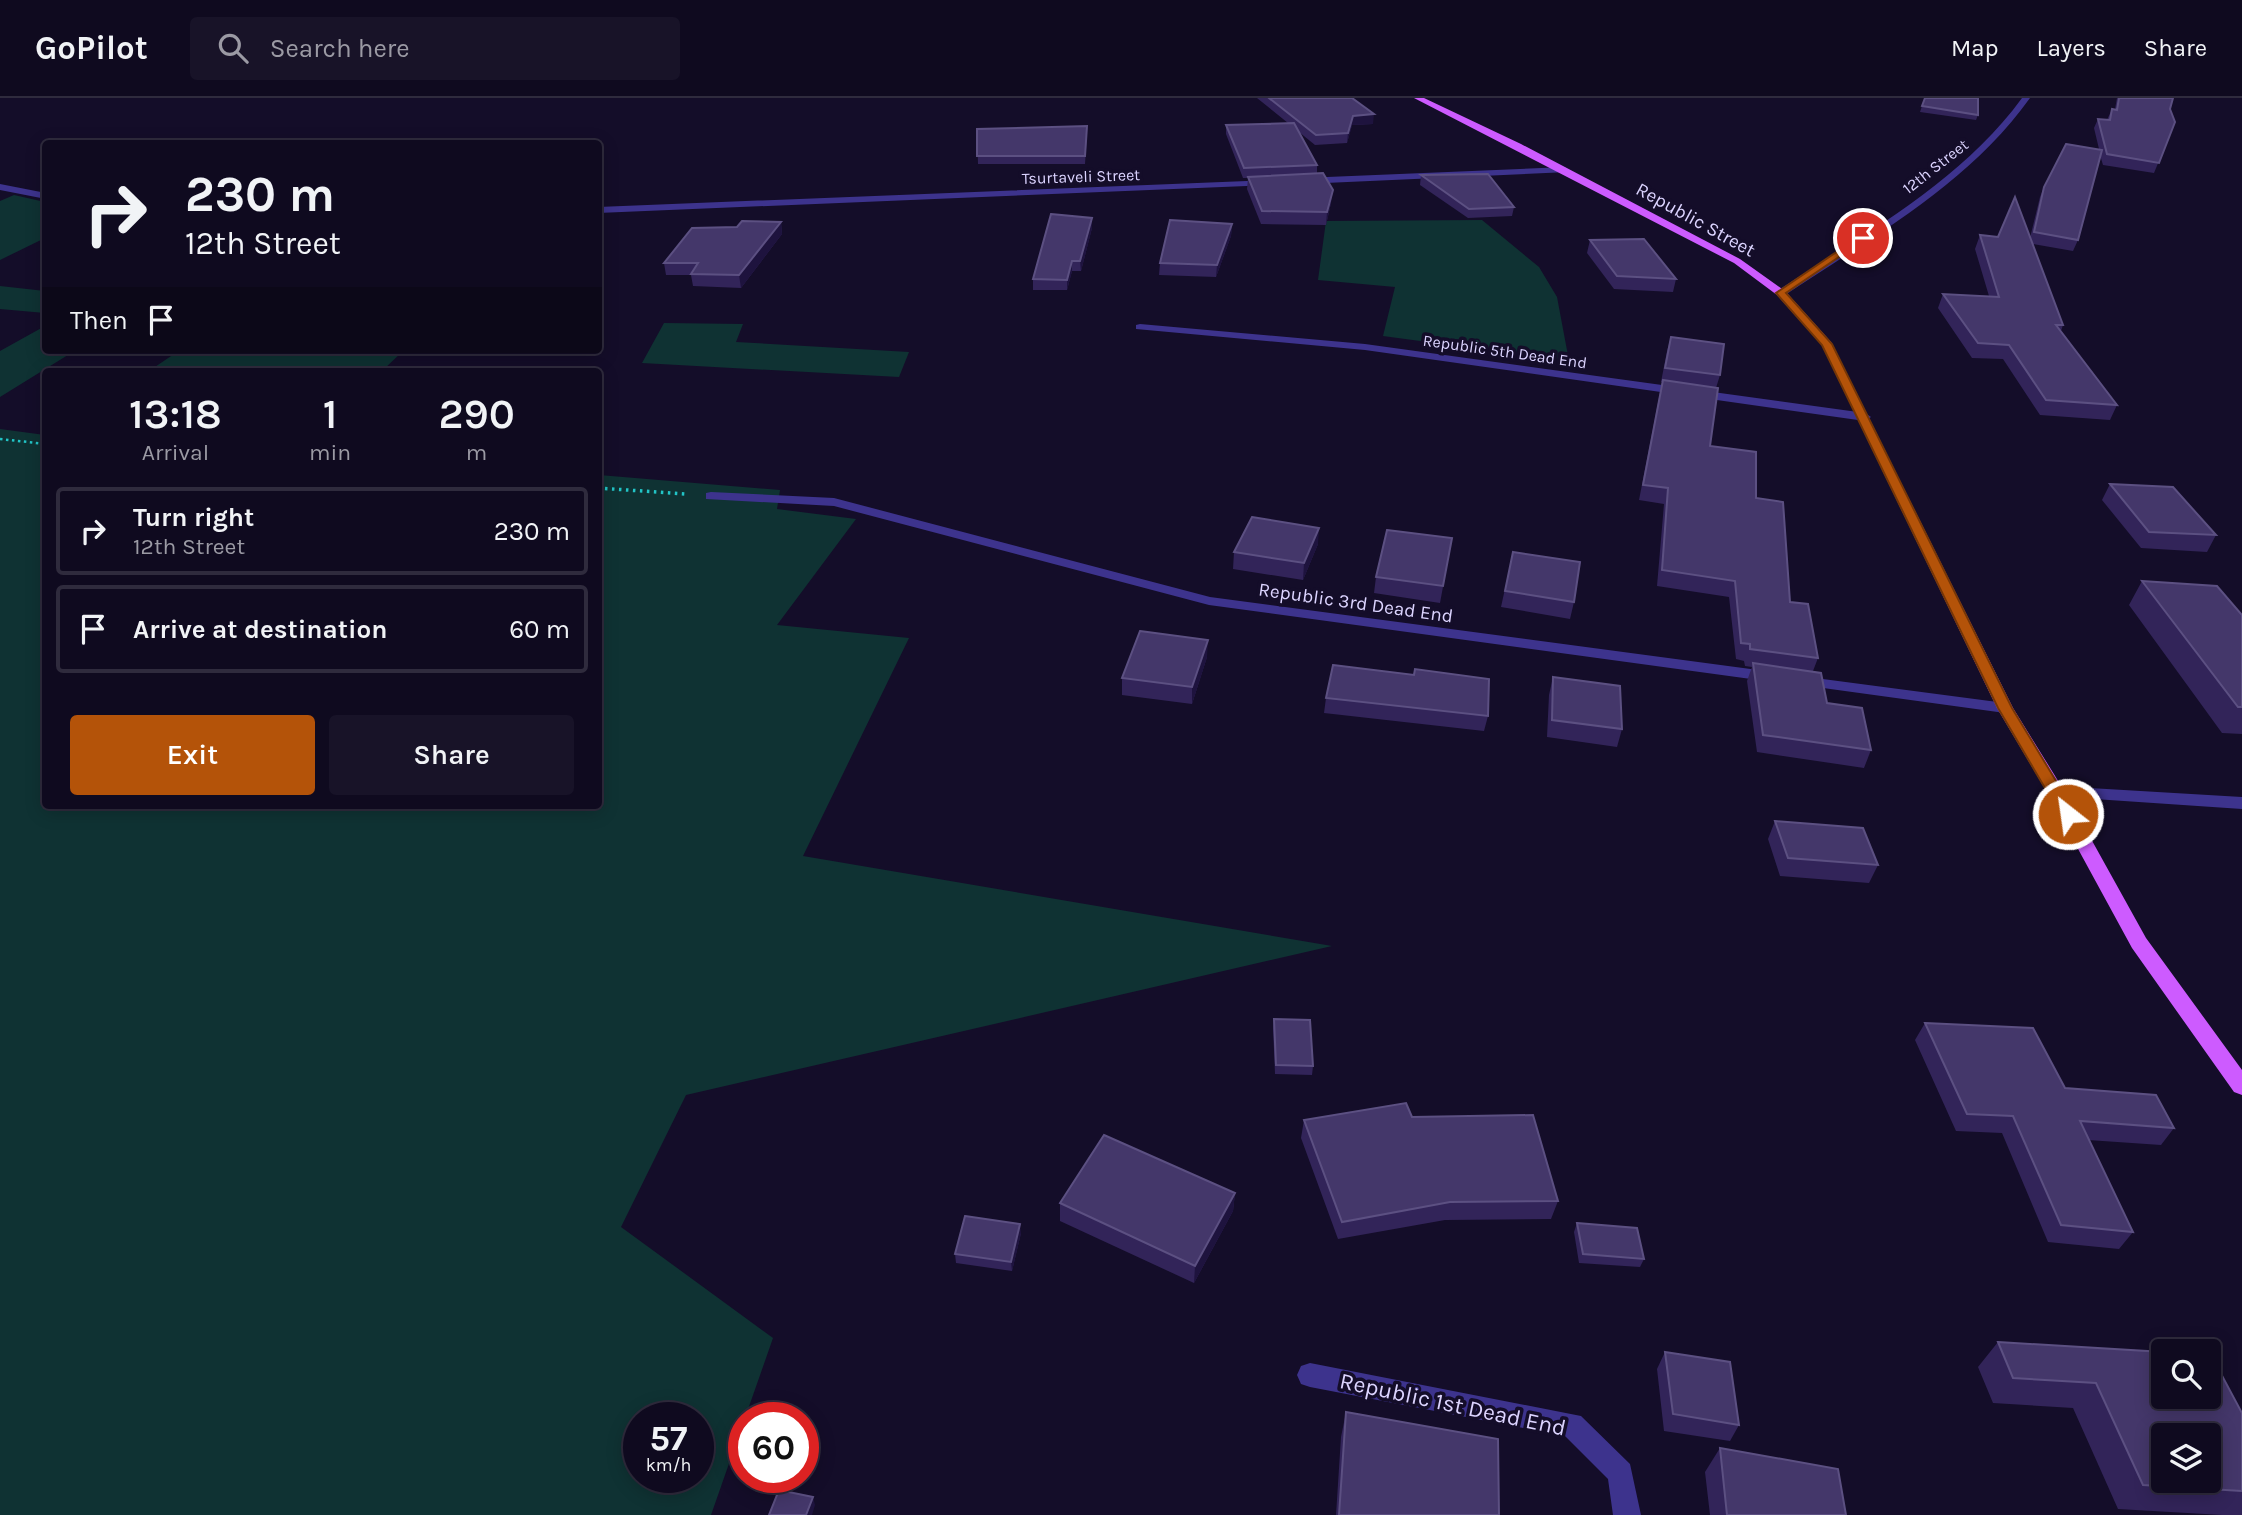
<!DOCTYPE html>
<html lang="en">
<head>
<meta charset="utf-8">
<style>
	body { margin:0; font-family:Karla,sans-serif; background:#181328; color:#f1f3f6; height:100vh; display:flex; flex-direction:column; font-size:26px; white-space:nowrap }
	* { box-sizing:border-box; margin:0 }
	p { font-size:23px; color:#9b9aa4 }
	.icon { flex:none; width:38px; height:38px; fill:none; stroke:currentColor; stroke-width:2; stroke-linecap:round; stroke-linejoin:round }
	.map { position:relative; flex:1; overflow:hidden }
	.side { position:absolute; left:42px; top:270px; width:560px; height:441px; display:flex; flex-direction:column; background:#0f0a1f; border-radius:7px; box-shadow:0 4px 18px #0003,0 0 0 2px #2f2b3d }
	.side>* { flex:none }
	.banner { position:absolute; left:42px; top:42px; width:560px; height:214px; border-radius:7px; box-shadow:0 4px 18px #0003,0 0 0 2px #2f2b3d; background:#0f0a1f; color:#f1f3f6; overflow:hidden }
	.tools { position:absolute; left:2151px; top:1241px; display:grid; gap:14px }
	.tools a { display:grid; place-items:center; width:70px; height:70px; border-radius:7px; background:#0f0a1f; box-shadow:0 4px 18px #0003,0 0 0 2px #2f2b3d; font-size:35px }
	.speed { position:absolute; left:623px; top:1304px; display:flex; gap:14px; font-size:35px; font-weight:700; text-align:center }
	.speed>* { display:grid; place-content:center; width:91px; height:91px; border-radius:50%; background:#0f0a1f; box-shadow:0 4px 18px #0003,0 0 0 2px #2f2b3d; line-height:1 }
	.speed small { font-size:18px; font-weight:400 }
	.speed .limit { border:10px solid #d22; background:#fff; color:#111 }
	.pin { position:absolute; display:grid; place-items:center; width:60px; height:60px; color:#fff; margin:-30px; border:4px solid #fff; border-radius:50%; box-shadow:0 2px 7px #0007 }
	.me { position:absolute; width:77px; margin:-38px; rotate:330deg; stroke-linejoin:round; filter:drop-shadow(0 0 5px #0008) }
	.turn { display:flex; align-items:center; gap:24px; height:147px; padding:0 28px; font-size:32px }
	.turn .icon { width:91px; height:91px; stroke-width:2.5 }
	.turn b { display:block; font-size:49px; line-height:60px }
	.then { display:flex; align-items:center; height:66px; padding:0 28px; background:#0003; gap:14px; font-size:26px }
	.eta { display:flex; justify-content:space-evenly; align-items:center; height:119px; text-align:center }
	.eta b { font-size:42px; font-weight:600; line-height:49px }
	.button { display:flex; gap:14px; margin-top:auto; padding:14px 28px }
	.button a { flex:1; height:80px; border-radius:7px; background:#b45309; color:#fff; font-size:28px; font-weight:600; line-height:80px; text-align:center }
	.button a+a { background:#181328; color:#f1f3f6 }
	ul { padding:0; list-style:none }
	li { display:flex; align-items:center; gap:21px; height:88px; margin:0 14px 10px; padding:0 14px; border:4px solid #2f2b3d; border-radius:7px }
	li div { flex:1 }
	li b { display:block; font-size:26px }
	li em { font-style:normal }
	header { display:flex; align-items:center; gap:42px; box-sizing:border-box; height:98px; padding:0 35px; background:#0f0a1f; border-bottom:2px solid #2f2b3d }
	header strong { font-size:33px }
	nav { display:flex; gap:38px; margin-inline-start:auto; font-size:24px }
	.search { width:490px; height:63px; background:#181328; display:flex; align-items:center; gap:18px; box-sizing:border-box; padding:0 24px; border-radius:7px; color:#9b9aa4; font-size:26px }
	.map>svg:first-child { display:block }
	.green { fill:#0f3233; fill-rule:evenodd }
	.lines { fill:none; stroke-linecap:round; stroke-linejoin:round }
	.path-far1 { stroke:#22c4c6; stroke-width:2.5; stroke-dasharray:2.5 3.5; stroke-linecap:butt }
	.path { stroke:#22c4c6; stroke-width:3.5; stroke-dasharray:2.5 4.5; stroke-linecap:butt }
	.minor { fill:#3d338d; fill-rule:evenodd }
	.major { fill:#cd5bff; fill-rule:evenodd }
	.wall { fill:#322459 }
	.shaded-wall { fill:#1e133e }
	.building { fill:#44376a; stroke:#5c5082; stroke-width:2; fill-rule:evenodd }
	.route { fill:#b45309; stroke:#753606; stroke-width:2 }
	.labels { text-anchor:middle; stroke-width:7; stroke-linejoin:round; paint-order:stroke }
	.far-street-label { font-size:16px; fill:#dcd4ff; stroke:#140d29 }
	.street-label { font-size:19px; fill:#dcd4ff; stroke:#140d29 }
	.near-street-label { font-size:23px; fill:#dcd4ff; stroke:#140d29 }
</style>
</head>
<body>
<header>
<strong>GoPilot</strong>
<div class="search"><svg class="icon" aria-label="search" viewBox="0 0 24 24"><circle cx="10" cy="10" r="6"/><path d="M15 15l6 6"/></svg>Search here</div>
<nav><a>Map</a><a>Layers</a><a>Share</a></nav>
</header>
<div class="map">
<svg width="2242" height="1417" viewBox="0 0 2242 1417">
	<rect width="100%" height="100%" fill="#140d29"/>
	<path class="green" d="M14,97L45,104V140L0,162V103Z
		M1482,122L1539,169L1557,199L1569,263L1383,238L1395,189L1318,182L1326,123Z
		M0,188L45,193V215L0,211Z
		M664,225L743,226L736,244L909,254L899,279L642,265Z
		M45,228L46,252H76L0,299V253Z
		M180,252H404L382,273H149Z
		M0,331L45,337L46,707H598L599,377L780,392L777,411L856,421L777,527L909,540L803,758L1332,848L686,997L621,1129L773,1240L711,1417H0ZM639,1320H698V1379H639Z"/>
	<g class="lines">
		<path class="path-far1" d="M0,341L46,346"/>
		<path class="path" d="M598,390L686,396"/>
		<path class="minor" d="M2022,0H2030C1968,87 1872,139 1785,197H1777V193C1864,136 1960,85 2022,0Z
			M1565,69L1568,74L1303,86L1299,83L1303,80Z
			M1274,82L1271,87L598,115V109Z
			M0,86L46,95V101L0,92Z
			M1140,226L1365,246L1865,315L1871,319L1865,323L1365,252L1136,231V227Z
			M711,394L834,400L1210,499L1773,574L1781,579L1773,584L1209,507L834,408L706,401V395Z
			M1800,578L2005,605L2013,610L2005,615L1794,586L1792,583L1794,580Z
			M2056,688L2242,699V711L2050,698L2047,694Z
			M1310,1265L1581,1318L1630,1366L1641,1417H1613L1608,1381L1565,1338L1310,1289L1301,1286L1297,1277L1301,1268Z"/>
		<path class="major" d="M1414,0H1424L1521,46L1740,161L1785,193L1831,244L2013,610L2065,694L2146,840L2242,972V997L2234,994L2132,850L2047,694L1997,610L1822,247L1777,197L1734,165Z"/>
	</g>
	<path class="wall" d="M1257,0H1352L1373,26L1352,27L1347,45L1315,47L1299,34L1317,67V76L1331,105L1326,127L1261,126L1247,91L1248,80H1243L1226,36V27L1288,25Z
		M2117,0H2173L2170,11L2175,24L2154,75L2103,67L2100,57L2078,142L2073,153L2033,146L2063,227L2061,233L2117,307L2110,322L2040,317L2003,261L1972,260L1938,210L1943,196L1989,198L1975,151L1980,137L1998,139L2030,140L2040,99L2044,89L2099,51L2094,30L2098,21L2107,22L2112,11H2115Z
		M1922,8L1978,17L1976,22L1920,14Z
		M977,31L1087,36L1085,66H978Z
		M1421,77L1514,109L1512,118L1468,120L1420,87Z
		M1092,120V130L1081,173H1072L1067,192H1033V181Z
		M781,124L782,136L741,190L693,188L691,177H666L664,165Z
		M1232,126L1231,138L1216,179L1159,177L1160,165Z
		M1590,142L1676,181L1673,194L1614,191L1587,155Z
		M1671,239L1720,277L1716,290L1710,348L1756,400L1790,504L1818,560L1813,573L1827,605L1871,652L1864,670L1757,654L1747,583L1752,569L1745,568L1744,563L1736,561L1729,499L1657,488L1664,406L1639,402L1662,284H1661L1667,253Z
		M2110,386L2216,437L2207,454L2141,450L2102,402Z
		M1452,440L1440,505L1374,495L1376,479Z
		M1318,446L1303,482L1233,471L1234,454Z
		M1513,454L1574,504L1570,521L1501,509Z
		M2142,483L2242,517V636L2222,635L2129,507Z
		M1207,559L1192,606L1122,597V580Z
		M1414,577L1488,618L1484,633L1324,615L1326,600Z
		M1553,579L1622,631L1617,649L1547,639L1549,597Z
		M1775,723L1878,767L1869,785L1780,778L1768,741Z
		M1274,921L1313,968L1312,977L1275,976L1273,930Z
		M1925,925L2065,990L2174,1030L2161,1047L2088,1042L2133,1134L2119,1151L2048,1144L2002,1035L1956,1033L1915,942Z
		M1412,1019L1558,1103L1551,1121L1445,1122L1338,1141L1301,1040L1304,1022Z
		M1235,1095L1233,1113L1194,1185L1060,1123V1105Z
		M1577,1125L1644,1161L1640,1169L1579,1165L1574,1134Z
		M1021,1135L1012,1173L956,1165L955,1156Z
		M1998,1244L2242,1315V1417H2222L2118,1411L2073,1310L1993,1305L1978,1269Z
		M1665,1254L1739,1327L1730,1343L1664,1333L1657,1271Z
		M1346,1314L1499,1417H1336L1341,1339Z
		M1720,1350L1846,1417H1710L1705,1374Z"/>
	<path class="shaded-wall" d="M1374,16L1373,26L1352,27L1347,45L1348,35L1353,18Z
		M1333,92L1331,105L1326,127L1327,114Z
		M1092,120V130L1081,173L1080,163Z
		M781,124L782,136L741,190L739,177Z
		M1232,126L1231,138L1216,179L1217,167Z
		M1072,163V173L1067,192V182Z
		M1319,430L1318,446L1303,482L1304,465Z
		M1208,542L1207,559L1192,606V589Z
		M1235,1095L1233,1113L1194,1185L1195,1168Z
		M1020,1126L1021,1135L1012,1173L1011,1164Z
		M813,1399L815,1407L812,1417H806Z"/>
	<path class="building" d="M1269,0H1352L1374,16L1353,18L1348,35L1316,37Z
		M1925,0H1978V17L1922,8Z
		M2119,0H2173L2170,11L2175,24L2159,65L2107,56L2098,21L2110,22L2112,11L2117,12Z
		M1294,25L1317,67L1244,70L1226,27Z
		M1087,28L1085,58H977V31Z
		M2066,46L2102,52L2078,142L2034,134L2044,89Z
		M1323,75L1333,92L1327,114L1262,113L1248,79Z
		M1488,76L1514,109L1469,111L1421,77Z
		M2015,99L2063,227H2056L2117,307L2046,302L2009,247L1978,245L1943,196L1999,199L1980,137L1998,139Z
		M1051,116L1092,120L1080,163H1072L1067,182L1033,181Z
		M1170,122L1232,126L1217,167L1160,165Z
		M742,123L781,124L739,177L691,176L698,165H664L692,130L737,129Z
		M1644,141L1676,181L1617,178L1590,142Z
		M1671,239L1724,246L1720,277L1665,270Z
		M1663,282L1718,290L1710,348L1756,354V400L1783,404L1790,504L1808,506L1818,560L1750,551V546L1741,545L1735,483L1662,472L1668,390L1643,387Z
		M2110,386L2173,389L2216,437L2149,434Z
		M1252,419L1319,430L1304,465L1234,454Z
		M1387,432L1452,440L1443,488L1376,479Z
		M1513,454L1580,464L1574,504L1505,493Z
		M2142,483L2217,488L2242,517V609H2238Z
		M1140,533L1208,542L1192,589L1122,580Z
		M1753,565L1821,575L1827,605L1862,610L1871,652L1763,637Z
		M1333,567L1414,577L1415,571L1489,581L1488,618L1326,600Z
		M1553,579L1620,588L1622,631L1552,622Z
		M1775,723L1863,730L1878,767L1788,760Z
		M1274,921L1310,922L1313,968L1276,967Z
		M1925,925L2033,930L2065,990L2156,997L2174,1030L2080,1023L2133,1134L2061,1127L2013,1018L1967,1016Z
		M1406,1005L1412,1019L1533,1017L1558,1103L1450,1104L1342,1124L1304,1022Z
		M1104,1037L1235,1095L1195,1168L1060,1105Z
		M965,1118L1020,1126L1011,1164L955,1156Z
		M1577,1125L1637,1130L1644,1161L1583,1156Z
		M1998,1244L2163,1254V1298H2208V1257H2211L2242,1315V1393L2143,1387L2096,1285L2013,1280ZM2163,1337H2208V1382H2163Z
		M1665,1254L1730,1264L1739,1327L1673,1316Z
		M1346,1314L1498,1341L1499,1417H1339Z
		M1720,1350L1838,1371L1846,1417H1727Z
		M779,1392L813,1399L806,1417H769Z"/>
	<path class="route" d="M1860,138L1867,140L1786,195L1832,246L2012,610L2076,716L2074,719H2062L1998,610L1822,247L1776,195Z"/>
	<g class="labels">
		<g class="far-street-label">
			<text transform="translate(1935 68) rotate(-38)" y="6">12th Street</text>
			<text transform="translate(1081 78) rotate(-2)" y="6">Tsurtaveli Street</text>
			<text transform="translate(1505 253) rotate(8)" y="6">Republic 5th Dead End</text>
		</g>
		<g class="street-label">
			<text transform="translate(1696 121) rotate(29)" y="7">Republic Street</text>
			<text transform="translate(1356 504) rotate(8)" y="7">Republic 3rd Dead End</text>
		</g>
		<g class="near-street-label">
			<text transform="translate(1453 1306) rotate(12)" y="8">Republic 1st Dead End</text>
		</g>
	</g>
</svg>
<div class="tools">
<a><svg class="icon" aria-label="search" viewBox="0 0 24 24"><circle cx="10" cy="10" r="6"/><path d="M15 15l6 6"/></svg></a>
<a><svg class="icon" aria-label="layers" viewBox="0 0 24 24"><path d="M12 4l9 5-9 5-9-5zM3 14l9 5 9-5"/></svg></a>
</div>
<div class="speed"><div>57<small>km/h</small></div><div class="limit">60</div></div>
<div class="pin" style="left:1863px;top:140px;background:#d93025"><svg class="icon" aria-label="arrive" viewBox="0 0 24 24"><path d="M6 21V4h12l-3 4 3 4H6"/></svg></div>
<svg class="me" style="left:2068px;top:716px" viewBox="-20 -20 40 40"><circle r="17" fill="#b45309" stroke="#fff" stroke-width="3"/><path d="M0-11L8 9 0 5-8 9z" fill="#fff"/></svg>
<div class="banner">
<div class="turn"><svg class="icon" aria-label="right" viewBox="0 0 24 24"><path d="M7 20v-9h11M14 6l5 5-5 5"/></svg><div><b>230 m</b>12th Street</div></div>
<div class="then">Then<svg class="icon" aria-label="arrive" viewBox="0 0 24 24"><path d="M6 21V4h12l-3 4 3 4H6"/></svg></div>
</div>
<section class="side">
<div class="eta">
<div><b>13:18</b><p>Arrival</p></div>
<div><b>1</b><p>min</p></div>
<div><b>290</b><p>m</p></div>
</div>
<ul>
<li><svg class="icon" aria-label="right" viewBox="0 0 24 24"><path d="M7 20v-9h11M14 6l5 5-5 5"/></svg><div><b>Turn right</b><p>12th Street</p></div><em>230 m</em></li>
<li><svg class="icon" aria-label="arrive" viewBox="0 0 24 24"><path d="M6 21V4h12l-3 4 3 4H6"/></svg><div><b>Arrive at destination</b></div><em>60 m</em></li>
</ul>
<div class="button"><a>Exit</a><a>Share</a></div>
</section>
</div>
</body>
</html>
